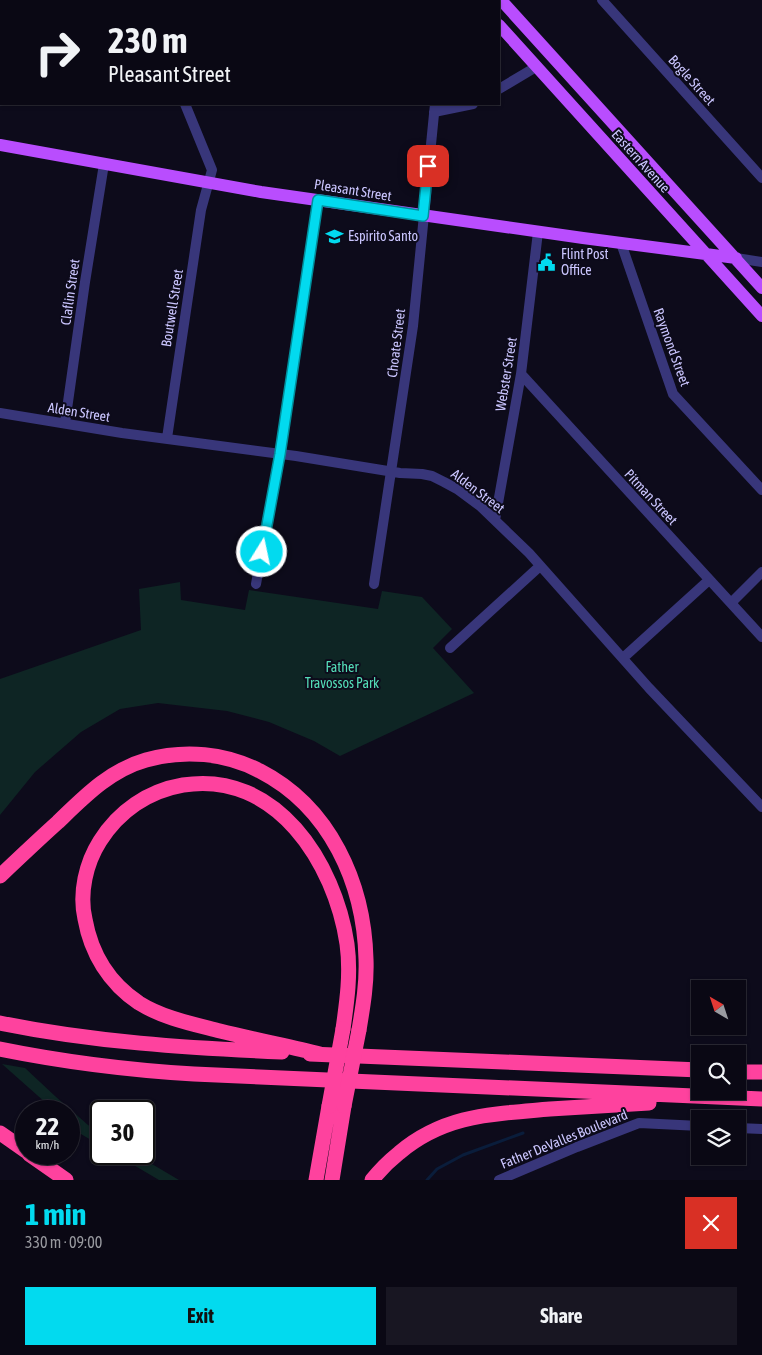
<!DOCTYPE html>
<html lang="en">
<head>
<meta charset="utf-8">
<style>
	body { margin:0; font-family:"Asap Condensed",sans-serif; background:#181622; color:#f1f3f6; height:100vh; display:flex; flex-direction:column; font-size:19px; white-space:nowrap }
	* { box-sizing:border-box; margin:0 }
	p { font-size:16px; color:#999aa0 }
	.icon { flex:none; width:28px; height:28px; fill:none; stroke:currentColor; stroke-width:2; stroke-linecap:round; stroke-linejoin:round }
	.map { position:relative; height:1180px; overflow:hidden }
	.drawer { display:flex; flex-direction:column; background:#0a0814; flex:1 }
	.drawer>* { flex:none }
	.guide { position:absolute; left:0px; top:0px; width:500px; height:105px; box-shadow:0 1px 4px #0004,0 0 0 1px #2a2934; background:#0a0814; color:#f1f3f6; overflow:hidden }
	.needle { width:32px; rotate:321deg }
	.controls { position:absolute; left:691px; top:980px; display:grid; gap:10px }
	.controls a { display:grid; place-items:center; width:55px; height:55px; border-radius:0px; background:#0a0814; box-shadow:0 1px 4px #0004,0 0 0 1px #2a2934; font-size:25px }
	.speed { position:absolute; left:15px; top:1100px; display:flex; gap:10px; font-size:25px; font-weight:700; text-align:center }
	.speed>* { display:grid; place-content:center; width:65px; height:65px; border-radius:50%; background:#0a0814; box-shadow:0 1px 4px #0004,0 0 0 1px #2a2934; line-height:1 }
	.speed small { font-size:12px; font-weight:400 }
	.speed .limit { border:2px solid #111; border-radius:8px; background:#fff; color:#111 }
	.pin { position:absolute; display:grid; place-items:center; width:42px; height:42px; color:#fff; margin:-21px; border-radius:10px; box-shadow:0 2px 8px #0006 }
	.me { position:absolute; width:55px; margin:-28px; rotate:10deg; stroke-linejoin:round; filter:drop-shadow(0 0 4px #0008) }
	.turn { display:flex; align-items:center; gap:18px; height:105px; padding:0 25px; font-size:22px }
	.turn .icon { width:65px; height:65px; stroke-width:2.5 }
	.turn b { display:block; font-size:35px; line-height:42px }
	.round { display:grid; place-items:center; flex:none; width:52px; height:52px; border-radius:0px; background:#181622 }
	.summary { display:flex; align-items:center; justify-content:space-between; height:85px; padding:0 25px }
	h1 { font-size:30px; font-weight:700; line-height:38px; color:#02daef }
	.cta { display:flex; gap:10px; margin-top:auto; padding:10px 25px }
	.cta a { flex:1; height:58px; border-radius:0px; background:#02daef; color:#111; font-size:20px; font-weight:700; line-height:58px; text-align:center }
	.cta a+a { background:#181622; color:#f1f3f6 }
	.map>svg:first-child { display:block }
	.green { fill:#0e2524 }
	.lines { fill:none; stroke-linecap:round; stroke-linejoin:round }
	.stream { stroke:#0a1d3b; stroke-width:3 }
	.minor { stroke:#38367a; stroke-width:10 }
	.major { stroke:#b94dfe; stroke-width:12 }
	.highway { stroke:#fe429e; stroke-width:15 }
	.highway-bridge { stroke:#fe429e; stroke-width:15 }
	.route-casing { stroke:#018e9b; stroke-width:12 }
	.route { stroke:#02daef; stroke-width:9 }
	.labels { text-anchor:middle; stroke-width:4; stroke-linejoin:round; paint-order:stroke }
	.street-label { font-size:14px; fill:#cbc6ff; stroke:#0d0b1b }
	.poi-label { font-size:14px; fill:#cbc6ff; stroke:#0d0b1b; text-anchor:start }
	.park-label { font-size:14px; fill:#54ddb8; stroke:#0d0b1b }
</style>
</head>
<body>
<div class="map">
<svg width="762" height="1180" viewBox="0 0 762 1180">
	<rect width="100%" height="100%" fill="#0d0b1b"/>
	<path class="green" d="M180,582L181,600L245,610L249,590L378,609L382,591L422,597L452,629L433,648L474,693L340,756L314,741L269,722L227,711L158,703L120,709L81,732L35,772L0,815V679L141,630L139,589Z
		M2,1064L25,1068L55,1096L88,1125L101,1133V1146L81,1134L69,1124V1111H55Z
		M115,1154H135L179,1180H159Z"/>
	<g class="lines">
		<path class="stream" d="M427,1180L437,1169L463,1155L523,1133"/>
		<path class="minor" d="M141,0V1
			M602,0L762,178
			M112,1L114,0
			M396,1L399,0
			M0,52L1,51
			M499,89L536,67
			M434,112L473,104
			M621,243L673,394L762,490
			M736,258L762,262
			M521,374L762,637
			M0,413L122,433L296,456L400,473L422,474L432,476L444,482L457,489L480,506L529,553L649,688L762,807
			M65,423L85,282L104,164
			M167,438L201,210L212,170L185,104
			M495,520L521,374L538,232
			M256,584L280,454L318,200
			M374,584L413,326L435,104
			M731,603L762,572
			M450,648L540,566
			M623,658L709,580
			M738,1128L762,1129
			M499,1180L577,1147L639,1123L700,1126"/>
		<path class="major" d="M477,0L478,1
			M501,0L762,288
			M499,25L762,316
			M0,145L261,192L583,238L736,258"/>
		<path class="highway" d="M0,876C19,858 38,840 58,822C84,797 110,770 146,760C185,749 225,753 260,771C330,807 364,883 366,959C367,983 363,1006 359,1030
			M0,1023C93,1042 187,1048 282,1052
			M0,1049C64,1062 129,1070 194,1074L762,1099
			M310,1054L700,1070
			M320,1054C286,1046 253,1039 220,1031C193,1024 163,1018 139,1003C109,983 91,953 85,919C79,893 86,863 100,841C119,811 148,791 183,785C276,770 335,863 347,944C351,973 347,1001 343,1029
			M738,1072H762
			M0,1133L26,1151
			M29,1154L66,1180
			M316,1180L329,1106
			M332,1180L344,1106
			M372,1180C380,1170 389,1161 399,1153C445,1114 494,1114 550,1109C583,1107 616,1105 649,1103"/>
		<path class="highway-bridge" d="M329,1106L343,1029
			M344,1106L359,1030"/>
	</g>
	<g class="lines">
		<defs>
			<path id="route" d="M262,552L280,454L318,200L423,216L428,166"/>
		</defs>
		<use href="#route" class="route-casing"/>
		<use href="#route" class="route"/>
	</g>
	<defs>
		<symbol id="school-bare" viewBox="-9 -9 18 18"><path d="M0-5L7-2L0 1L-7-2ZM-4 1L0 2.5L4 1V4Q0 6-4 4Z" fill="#02daef" stroke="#0d0b1b" stroke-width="2.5" paint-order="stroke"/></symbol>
		<symbol id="civic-bare" viewBox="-9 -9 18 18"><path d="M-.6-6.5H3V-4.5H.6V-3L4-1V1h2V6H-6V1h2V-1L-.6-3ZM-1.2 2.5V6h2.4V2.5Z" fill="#02daef" stroke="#0d0b1b" stroke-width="2.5" paint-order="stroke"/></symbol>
	</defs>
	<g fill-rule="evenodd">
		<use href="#school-bare" x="322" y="224" width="25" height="25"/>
		<use href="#civic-bare" x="534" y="250" width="25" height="25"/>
	</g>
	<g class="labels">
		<g class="street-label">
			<text transform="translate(692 80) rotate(48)" y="5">Bogle Street</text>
			<text transform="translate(641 161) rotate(48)" y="5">Eastern Avenue</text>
			<text transform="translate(353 190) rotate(9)" y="5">Pleasant Street</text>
			<text transform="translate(70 292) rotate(-82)" y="5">Claflin Street</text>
			<text transform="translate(172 308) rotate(-81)" y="5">Boutwell Street</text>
			<text transform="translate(396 343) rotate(-83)" y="5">Choate Street</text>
			<text transform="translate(672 347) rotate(70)" y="5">Raymond Street</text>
			<text transform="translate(506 374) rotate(-81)" y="5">Webster Street</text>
			<text transform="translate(79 412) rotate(9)" y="5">Alden Street</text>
			<text transform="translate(478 491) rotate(37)" y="5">Alden Street</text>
			<text transform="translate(651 497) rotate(47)" y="5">Pitman Street</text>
			<text transform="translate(564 1139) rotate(-22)" y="5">Father DeValles Boulevard</text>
		</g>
		<g class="poi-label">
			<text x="348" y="241">Espirito Santo</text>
			<text x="561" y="259">Flint Post<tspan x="561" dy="16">Office</tspan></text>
		</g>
		<g class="park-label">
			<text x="342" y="672">Father<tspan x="342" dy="16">Travossos Park</tspan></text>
		</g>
	</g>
</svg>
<div class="controls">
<a><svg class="needle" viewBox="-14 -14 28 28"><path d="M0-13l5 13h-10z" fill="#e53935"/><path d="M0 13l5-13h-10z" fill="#999aa0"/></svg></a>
<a><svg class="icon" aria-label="search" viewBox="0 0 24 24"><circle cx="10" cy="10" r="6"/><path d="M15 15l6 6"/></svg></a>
<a><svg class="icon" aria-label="layers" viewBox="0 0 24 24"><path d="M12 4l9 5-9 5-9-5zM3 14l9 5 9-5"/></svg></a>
</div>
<div class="speed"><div>22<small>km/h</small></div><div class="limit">30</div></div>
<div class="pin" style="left:428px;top:166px;background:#d93025"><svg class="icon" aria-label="arrive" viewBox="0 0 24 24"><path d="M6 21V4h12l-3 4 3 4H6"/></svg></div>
<svg class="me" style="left:262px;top:552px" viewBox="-20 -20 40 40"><circle r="17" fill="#02daef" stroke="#fff" stroke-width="3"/><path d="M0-11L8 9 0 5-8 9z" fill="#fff"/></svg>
<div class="guide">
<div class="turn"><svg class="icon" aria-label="right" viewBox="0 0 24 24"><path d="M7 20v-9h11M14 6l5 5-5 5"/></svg><div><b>230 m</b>Pleasant Street</div></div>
</div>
</div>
<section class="drawer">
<div class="summary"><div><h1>1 min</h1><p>330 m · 09:00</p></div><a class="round" style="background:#d93025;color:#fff"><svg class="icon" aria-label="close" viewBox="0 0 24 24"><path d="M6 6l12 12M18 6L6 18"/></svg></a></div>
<div class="cta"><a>Exit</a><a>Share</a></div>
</section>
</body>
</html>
